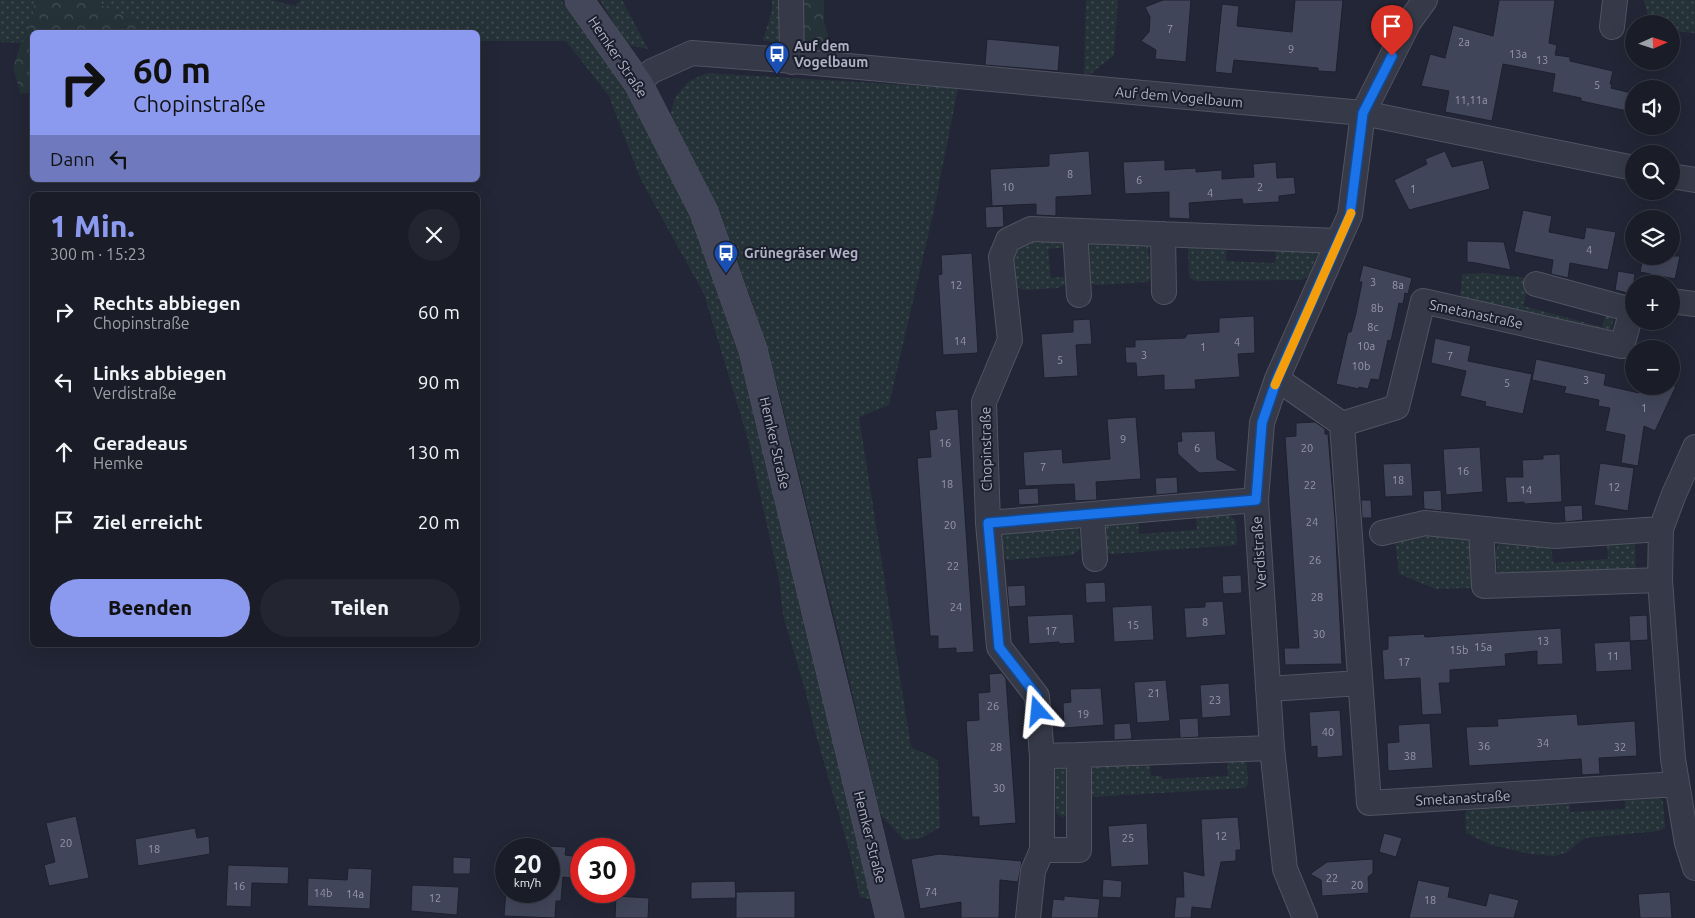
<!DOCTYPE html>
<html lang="de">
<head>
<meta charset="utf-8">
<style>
	body { margin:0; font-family:Ubuntu,sans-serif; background:#232530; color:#f1f3f6; height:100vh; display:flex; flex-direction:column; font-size:19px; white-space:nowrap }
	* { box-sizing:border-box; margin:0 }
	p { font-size:16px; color:#9fa1a8 }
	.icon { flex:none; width:28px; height:28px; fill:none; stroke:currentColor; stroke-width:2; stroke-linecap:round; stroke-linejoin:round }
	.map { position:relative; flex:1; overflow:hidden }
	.sheet { position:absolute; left:30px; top:192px; width:450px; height:455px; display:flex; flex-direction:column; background:#1a1c28; border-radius:8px; box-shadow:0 5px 20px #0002,0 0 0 1px #383a45 }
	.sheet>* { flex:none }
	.guide { position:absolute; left:30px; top:30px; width:450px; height:152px; border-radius:8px; box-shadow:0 5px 20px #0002,0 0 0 1px #383a45; background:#8b99ee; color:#111; overflow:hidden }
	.needle { width:32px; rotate:87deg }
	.buttons { position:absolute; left:1625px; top:15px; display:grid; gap:10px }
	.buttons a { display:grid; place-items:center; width:55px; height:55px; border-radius:50%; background:#1a1c28; box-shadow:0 5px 20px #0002,0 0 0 1px #383a45; font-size:25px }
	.speed { position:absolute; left:495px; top:838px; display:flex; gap:10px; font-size:25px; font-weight:700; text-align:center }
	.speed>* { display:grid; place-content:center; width:65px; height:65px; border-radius:50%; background:#1a1c28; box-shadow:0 5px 20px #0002,0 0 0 1px #383a45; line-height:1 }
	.speed small { font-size:12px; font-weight:400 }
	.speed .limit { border:8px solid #d22; background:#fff; color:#111 }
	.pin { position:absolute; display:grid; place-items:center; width:42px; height:42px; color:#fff; margin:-51px -21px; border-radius:50% 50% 50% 0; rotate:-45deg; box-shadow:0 0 5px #0007 }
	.pin .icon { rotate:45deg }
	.me { position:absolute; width:55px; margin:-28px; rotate:342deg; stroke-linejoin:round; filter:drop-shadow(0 0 4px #0008) }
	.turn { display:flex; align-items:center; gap:18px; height:105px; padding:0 20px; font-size:22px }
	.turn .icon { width:65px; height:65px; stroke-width:2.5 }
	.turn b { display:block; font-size:35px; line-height:42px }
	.then { display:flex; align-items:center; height:48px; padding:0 20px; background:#0003; gap:10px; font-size:19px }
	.round { display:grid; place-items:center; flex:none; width:52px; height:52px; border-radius:26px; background:#232530 }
	.summary { display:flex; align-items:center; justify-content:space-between; height:85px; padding:0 20px }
	h1 { font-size:30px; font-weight:800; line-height:38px; color:#8b99ee }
	.action { display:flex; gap:10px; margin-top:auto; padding:10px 20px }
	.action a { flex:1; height:58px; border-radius:30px; background:#8b99ee; color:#111; font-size:20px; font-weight:800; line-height:58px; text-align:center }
	.action a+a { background:#232530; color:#f1f3f6 }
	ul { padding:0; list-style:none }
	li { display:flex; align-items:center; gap:15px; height:70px; padding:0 20px }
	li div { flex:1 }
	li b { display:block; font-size:19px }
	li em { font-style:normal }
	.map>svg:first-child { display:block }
	.grass { fill:url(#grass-dots) }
	.forest { fill:url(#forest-crowns) }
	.building { fill:#414559; stroke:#1d202e }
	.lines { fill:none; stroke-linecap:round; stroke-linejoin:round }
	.street-casing { stroke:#515362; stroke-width:26 }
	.secondary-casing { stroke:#515362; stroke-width:29 }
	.street { stroke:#363947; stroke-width:24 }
	.secondary { stroke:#44475a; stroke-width:28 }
	.route-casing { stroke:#114b97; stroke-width:12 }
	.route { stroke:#1a73e8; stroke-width:9 }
	.slow { stroke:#f59e0b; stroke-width:9 }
	.labels { text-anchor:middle; stroke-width:4; stroke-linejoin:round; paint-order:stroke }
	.number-label { font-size:11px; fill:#9598a9 }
	.poi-label { font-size:14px; font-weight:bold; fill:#b1b3c4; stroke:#1b1e2c; text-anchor:start }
	.street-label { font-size:14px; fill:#b1b3c4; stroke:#1b1e2c }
</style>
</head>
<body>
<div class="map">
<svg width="1695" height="918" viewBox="0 0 1695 918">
	<defs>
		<pattern id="grass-dots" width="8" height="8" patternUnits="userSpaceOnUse" patternTransform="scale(1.25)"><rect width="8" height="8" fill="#253339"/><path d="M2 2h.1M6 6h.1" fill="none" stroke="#424e54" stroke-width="1.8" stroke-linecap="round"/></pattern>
		<pattern id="forest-crowns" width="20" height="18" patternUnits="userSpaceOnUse" patternTransform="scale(1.25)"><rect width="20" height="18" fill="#253339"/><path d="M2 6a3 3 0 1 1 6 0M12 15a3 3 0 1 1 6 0" fill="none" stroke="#424e54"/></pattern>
	</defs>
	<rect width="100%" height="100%" fill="#232636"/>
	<path class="grass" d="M0,0H35L32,21L21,43L0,42Z
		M98,0H271L295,6L301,0H561L629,92L691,212L741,350L874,900L860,897L849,850L815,731L806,693L783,615L779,579L747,436L704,294L640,178L609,96L566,41H478V32H144L141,23L101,5Z
		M600,0H622L648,49L627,45Z
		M772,0H781L782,27L777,43L763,40L772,11Z
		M1086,0H1118L1114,55L1088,76L1084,75Z
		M1644,0H1695V33L1671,31V24H1650Z
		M707,73L958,88L935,205L889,405L859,417L911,747L938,760L940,827L922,838L904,840L880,814L841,644L778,388L752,301L713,200L670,116L675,97L688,82Z
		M1061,236L1067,247L1048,249L1051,278L1070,276L1067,284L1057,288L1023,290L1011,284C1011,276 1008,267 1009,259C1013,237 1044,238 1061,236Z
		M1087,240H1147L1151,276L1148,282L1095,285L1089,282Z
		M1191,242H1227L1226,261L1275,263L1276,244L1313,246L1318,253L1308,277L1301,280L1195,281L1189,277L1188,250Z
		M1485,273L1527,278L1528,287L1523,306L1602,327L1608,308L1615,310L1610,337L1460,300L1462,274Z
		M1196,512H1226L1236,521L1237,545L1113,554L1104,552V524L1138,516L1139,534L1197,530Z
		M1071,523L1079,528L1081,548L1073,555L1007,560L1001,547L1002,530Z
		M1423,532L1475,540L1477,584L1472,588L1436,589L1399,574L1395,540Z
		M1505,541L1551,546L1553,563L1608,559L1607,542H1635L1636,573L1499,576L1495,553L1499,543Z
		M1227,757H1246L1248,783L1245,788L1092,797L1088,790V770L1101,764L1150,761L1151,776H1162V779L1228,776Z
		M1057,765H1063L1067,771V815L1063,818L1056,813L1054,769Z
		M1658,792L1663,802L1665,828L1658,831L1585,838L1566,853L1553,856L1531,854L1491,845L1466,833L1465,814L1469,805L1569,797L1570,812L1625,809V794Z"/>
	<path class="forest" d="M35,0H98L101,5L141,23L144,32H32V92L21,94L13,68L21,43L32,21Z
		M800,0H824V22L833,52L801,49Z"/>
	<path class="building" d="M1163,0H1191L1186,62L1155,59L1156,50L1141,41L1149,32L1150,17L1145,7Z
		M1295,0H1343L1336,72L1318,71V68L1234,60L1232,74L1215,72L1222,4L1239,6L1237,26L1292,32Z
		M1499,0H1555L1549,43L1557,45L1555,55L1570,57V61L1613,71L1610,84H1612L1611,88L1631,93L1627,111L1581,101V98L1552,92L1555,74L1503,64L1492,121L1445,112L1449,91L1421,86L1430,54L1445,58L1453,25L1493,36Z
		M987,39L1060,46L1058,71L985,65Z
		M1089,151L1092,195L1056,197V216L1036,215V204L992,206L990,169L1049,166V154Z
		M1445,151L1452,167L1483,160L1490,189L1409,210L1394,180L1427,164L1425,159Z
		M1165,160V170L1196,168V172L1222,170V179L1254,177L1253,164L1276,162L1277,178L1294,177L1296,194L1279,196V202L1243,204L1242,199L1189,203L1190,219L1169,218V192L1125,194L1123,162Z
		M1003,206L1004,227L986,228L985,207Z
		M1523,210L1552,216L1549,232L1584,239L1586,227L1616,232L1608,270L1570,263L1568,278L1551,274L1553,260L1514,252Z
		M1467,241L1504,242L1511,270L1476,263L1467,262Z
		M972,253L978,353L943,355L938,275L942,274L941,255Z
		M1643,256H1680L1675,279L1640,272Z
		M1363,265L1412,278L1408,294L1405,293L1403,304L1399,303L1391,341L1388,340L1379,380L1371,379L1368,389L1359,387V389L1336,384L1348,332H1351L1356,313L1362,282H1359Z
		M1618,271L1635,274L1632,294L1615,290Z
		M1254,316L1255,353L1238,354L1240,377L1195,380L1196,389L1164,390V375L1137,377L1136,363H1126L1125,347H1135V340L1185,338L1187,334L1219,332V318Z
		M1090,319L1092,344L1076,345L1078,376L1044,378L1041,334L1073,332V320Z
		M1435,338L1471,346L1468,361L1532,374L1523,414L1485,406L1486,402L1460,396L1466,371L1431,363Z
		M1536,359L1606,374L1604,385L1639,393L1643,386H1676L1655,431L1644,426L1638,466L1621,463L1625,435L1605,431L1610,408L1598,406L1599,400L1564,393L1566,387L1532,380Z
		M958,409L974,652L956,653V648L938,649V636H930L917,458L931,457L929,430L937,429L935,411Z
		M1136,417L1141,479L1096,482L1097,500L1075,501L1074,484L1025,486L1023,452L1062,449L1063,463L1110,459L1107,419Z
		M1315,422L1325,429V434H1328L1335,519L1342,664L1285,665L1284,648H1299L1285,437L1296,436V423Z
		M1215,431L1217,459L1239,471L1199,473L1178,454L1177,442L1182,441L1181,432Z
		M1480,447L1483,492L1446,495L1443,449Z
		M1560,454L1562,502L1524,504V502L1507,503L1505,477H1523L1522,460L1543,459V455Z
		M1411,463L1413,496L1385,497L1383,464Z
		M1600,463L1634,468L1628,511L1594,505Z
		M1177,477L1178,493L1156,495L1155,478Z
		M1038,488L1039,504L1019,505L1018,489Z
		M1441,490L1442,511L1424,509L1423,491Z
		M1361,500H1371L1372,518H1362Z
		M1582,505L1583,520L1565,522L1564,506Z
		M1241,575L1242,593L1223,594L1222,576Z
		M1105,582L1106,602L1086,603L1085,583Z
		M1025,585L1026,606L1009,607L1007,586Z
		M1223,601L1226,635L1186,638L1184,608L1205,607V602Z
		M1152,605L1154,640L1114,642L1112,607Z
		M1073,614L1075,643L1059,644V642L1029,644L1027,616Z
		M1647,615L1648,640L1630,641L1629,616Z
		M1561,628L1563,664L1537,665V651L1505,654L1506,666L1450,670V683H1439L1442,714L1422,715L1420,678L1384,680L1382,650L1388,649V636L1424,634L1425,637Z
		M1630,641L1632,670L1596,672L1594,643Z
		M1002,673L1006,679L1016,823L979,826V817H972L966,721L979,720L978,693L990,692L989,674Z
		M1166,680L1170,721L1137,723L1134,682Z
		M1229,683L1231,716L1202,718L1200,685Z
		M1101,688L1104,725L1064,728L1063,703L1071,702L1070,689Z
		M1340,710L1343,756L1317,758V746L1311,747L1309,712Z
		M1577,714L1578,725L1635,721L1637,756L1599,758L1600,774L1582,775L1581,759L1469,766L1466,727L1498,726L1497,719Z
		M1198,718L1199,737L1180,738L1179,719Z
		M1130,723L1132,739L1114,740V724Z
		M1430,723L1433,768L1388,771L1387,743L1399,742L1398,725Z
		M76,816L89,878L49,886L44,865L55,862L46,823Z
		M1238,817L1241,850H1236V861L1221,862L1211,909L1192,907L1191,918H1174L1176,897H1184L1183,871L1204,876L1201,819Z
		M1147,823L1149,865L1111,867L1108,826Z
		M195,828L197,838L209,836L210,854L138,866L135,839Z
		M1384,833L1402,838L1396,857L1379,852Z
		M549,846L566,847L565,855L573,856L571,878L563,877L561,901H556L555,918L504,916L506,890L549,891Z
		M939,854L1022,861L1018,882L1000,880L999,918H961V902L920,909L911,859Z
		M453,857L471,858L470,874H453Z
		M1373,859V873L1368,877L1369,893L1322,896L1321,880L1310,874L1327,862Z
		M228,865L289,867L288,884L252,883L251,907L226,906Z
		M348,868L372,869L370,909L307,906L308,878L347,880Z
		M1103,879L1122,881L1121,898L1102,897Z
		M1418,880L1450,887L1448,897L1486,906L1489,893L1519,900L1514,918H1409Z
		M735,881L736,898L691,899V882Z
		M412,885L459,887L457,915L411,911Z
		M795,891V918H736V892Z
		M1670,892L1672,918H1640L1638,894Z
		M616,896L649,898L648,918H615Z
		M1064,896L1100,899L1098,918H1051L1053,899L1064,900Z"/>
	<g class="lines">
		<defs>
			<path id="street" d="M791,0L792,62
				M1612,27L1615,0
				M638,83L652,71L692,53L771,59L1363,113L1634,168
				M1671,176L1695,180
				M1075,231L1079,295
				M1163,234L1164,292
				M1536,284L1632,310
				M1671,301L1695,304
				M1277,379L1342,424L1369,803L1677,784
				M1342,424L1397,407L1423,301L1622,346L1632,310L1634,308
				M1695,447L1674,494L1661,529L1660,580L1673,759L1687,843L1695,868
				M1092,514L1095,559
				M988,523L1256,500
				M1481,529L1484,586L1660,580
				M1382,533L1425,523L1555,536L1661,529
				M1268,689L1360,683
				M1079,755L1272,748
				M1042,756L1079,755V850H1042V756L1037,696L999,647L988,523L984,402L1010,340L1001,257L1008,240L1031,229L1338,241
				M1028,918L1033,871L1042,850
				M1305,918L1285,869L1272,748L1256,500L1262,423L1277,379L1350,215L1363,113L1409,22L1425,0"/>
			<path id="secondary" d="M579,0L638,83L704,212L753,350L890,918"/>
		</defs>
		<use href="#street" class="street-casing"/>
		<use href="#secondary" class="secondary-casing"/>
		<use href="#street" class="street"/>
		<use href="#secondary" class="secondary"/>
	</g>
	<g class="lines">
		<defs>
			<path id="route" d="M1038,711L1037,696L999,647L988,523L1256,500L1262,423L1277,379L1350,215L1363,113L1392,56"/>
		</defs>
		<use href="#route" class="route-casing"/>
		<use href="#route" class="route"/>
		<path class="slow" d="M1275,385L1351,213"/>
	</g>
	<defs>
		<symbol id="bus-pin" viewBox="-11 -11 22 30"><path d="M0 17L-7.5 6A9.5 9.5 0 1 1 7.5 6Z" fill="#1a4fb4" stroke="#1b1e2c"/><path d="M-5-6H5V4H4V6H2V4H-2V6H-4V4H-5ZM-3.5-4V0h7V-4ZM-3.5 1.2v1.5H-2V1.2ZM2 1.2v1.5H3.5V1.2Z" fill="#fff"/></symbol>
	</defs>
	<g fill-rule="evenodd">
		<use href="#bus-pin" x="763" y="40" width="28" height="38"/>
		<use href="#bus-pin" x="712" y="239" width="28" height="38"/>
	</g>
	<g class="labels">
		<g class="number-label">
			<text x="1170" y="33">7</text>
			<text x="1464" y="46">2a</text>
			<text x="1291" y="53">9</text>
			<text x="1518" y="58">13a</text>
			<text x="1542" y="64">13</text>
			<text x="1597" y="89">5</text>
			<text x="1471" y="104">11,11a</text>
			<text x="1070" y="178">8</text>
			<text x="1139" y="184">6</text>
			<text x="1008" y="191">10</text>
			<text x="1260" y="191">2</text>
			<text x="1413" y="193">1</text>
			<text x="1210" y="197">4</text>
			<text x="1589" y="254">4</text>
			<text x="1373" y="286">3</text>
			<text x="956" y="289">12</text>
			<text x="1398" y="289">8a</text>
			<text x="1377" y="312">8b</text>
			<text x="1373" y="331">8c</text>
			<text x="960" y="345">14</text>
			<text x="1237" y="346">4</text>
			<text x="1366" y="350">10a</text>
			<text x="1203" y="351">1</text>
			<text x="1144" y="359">3</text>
			<text x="1450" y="360">7</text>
			<text x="1060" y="364">5</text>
			<text x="1361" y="370">10b</text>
			<text x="1586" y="384">3</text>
			<text x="1507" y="387">5</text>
			<text x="1644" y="412">1</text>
			<text x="1123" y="443">9</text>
			<text x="945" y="447">16</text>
			<text x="1197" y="452">6</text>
			<text x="1307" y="452">20</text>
			<text x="1043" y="471">7</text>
			<text x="1463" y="475">16</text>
			<text x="1398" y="484">18</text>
			<text x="947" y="488">18</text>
			<text x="1310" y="489">22</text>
			<text x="1614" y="491">12</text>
			<text x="1526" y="494">14</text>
			<text x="1312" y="526">24</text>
			<text x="950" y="529">20</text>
			<text x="1315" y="564">26</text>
			<text x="953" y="570">22</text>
			<text x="1317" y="601">28</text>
			<text x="956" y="611">24</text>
			<text x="1205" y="626">8</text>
			<text x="1133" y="629">15</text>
			<text x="1051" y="635">17</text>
			<text x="1319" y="638">30</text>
			<text x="1543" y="645">13</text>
			<text x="1483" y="651">15a</text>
			<text x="1459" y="654">15b</text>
			<text x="1613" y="660">11</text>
			<text x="1404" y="666">17</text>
			<text x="1154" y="697">21</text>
			<text x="1215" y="704">23</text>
			<text x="993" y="710">26</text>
			<text x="1083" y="718">19</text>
			<text x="1328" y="736">40</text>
			<text x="1543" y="747">34</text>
			<text x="1484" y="750">36</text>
			<text x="996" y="751">28</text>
			<text x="1620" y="751">32</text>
			<text x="1410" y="760">38</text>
			<text x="999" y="792">30</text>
			<text x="1221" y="840">12</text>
			<text x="1128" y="842">25</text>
			<text x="66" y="847">20</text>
			<text x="154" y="853">18</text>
			<text x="1332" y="882">22</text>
			<text x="1357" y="889">20</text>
			<text x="239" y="890">16</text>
			<text x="931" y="896">74</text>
			<text x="323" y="897">14b</text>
			<text x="355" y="898">14a</text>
			<text x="435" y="902">12</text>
			<text x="1430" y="904">18</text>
		</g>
		<g class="poi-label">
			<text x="794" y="51">Auf dem<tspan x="794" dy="16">Vogelbaum</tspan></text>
			<text x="744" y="258">Grünegräser Weg</text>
		</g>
		<g class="street-label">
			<text transform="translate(618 57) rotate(56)" y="5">Hemker Straße</text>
			<text transform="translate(1179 97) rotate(5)" y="5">Auf dem Vogelbaum</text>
			<text transform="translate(1476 314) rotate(12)" y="5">Smetanastraße</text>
			<text transform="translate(775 443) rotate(77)" y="5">Hemker Straße</text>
			<text transform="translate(986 449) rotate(-91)" y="5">Chopinstraße</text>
			<text transform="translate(1259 553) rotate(-94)" y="5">Verdistraße</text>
			<text transform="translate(1463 798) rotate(-3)" y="5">Smetanastraße</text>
			<text transform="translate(870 837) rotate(76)" y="5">Hemker Straße</text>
		</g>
	</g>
</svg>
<div class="buttons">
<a><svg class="needle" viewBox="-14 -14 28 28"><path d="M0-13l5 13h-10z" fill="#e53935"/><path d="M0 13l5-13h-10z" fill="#9fa1a8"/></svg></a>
<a><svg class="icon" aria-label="sound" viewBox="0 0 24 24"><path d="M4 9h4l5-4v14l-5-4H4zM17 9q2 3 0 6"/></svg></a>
<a><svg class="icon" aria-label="search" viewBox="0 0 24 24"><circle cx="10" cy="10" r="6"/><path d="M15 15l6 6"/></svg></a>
<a><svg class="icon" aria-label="layers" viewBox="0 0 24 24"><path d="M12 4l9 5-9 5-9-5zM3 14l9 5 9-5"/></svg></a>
<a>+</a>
<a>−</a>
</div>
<div class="speed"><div>20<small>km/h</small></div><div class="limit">30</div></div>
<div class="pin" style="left:1392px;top:56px;background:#d93025"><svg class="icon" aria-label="arrive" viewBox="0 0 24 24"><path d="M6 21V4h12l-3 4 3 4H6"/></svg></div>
<svg class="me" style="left:1038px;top:711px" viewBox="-20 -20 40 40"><path d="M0-17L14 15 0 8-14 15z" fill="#1a73e8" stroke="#fff" stroke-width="4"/></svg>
<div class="guide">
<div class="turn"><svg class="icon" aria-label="right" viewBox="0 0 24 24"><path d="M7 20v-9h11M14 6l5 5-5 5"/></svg><div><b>60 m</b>Chopinstraße</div></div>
<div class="then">Dann<svg class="icon" aria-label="left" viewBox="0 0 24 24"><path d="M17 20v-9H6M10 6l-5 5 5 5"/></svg></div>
</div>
<section class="sheet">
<div class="summary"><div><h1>1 Min.</h1><p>300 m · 15:23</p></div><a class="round"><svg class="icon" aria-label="close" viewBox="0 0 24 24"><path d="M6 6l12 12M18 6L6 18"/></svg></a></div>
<ul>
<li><svg class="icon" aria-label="right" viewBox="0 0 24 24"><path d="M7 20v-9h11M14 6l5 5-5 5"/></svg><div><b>Rechts abbiegen</b><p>Chopinstraße</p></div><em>60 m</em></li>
<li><svg class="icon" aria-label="left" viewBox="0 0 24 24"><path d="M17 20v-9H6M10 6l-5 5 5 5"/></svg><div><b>Links abbiegen</b><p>Verdistraße</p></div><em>90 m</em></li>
<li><svg class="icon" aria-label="ahead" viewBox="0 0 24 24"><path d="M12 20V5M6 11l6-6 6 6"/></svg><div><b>Geradeaus</b><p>Hemke</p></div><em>130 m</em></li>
<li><svg class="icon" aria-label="arrive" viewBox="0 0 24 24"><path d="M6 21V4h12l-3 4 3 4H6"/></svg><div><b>Ziel erreicht</b></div><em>20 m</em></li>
</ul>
<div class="action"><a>Beenden</a><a>Teilen</a></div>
</section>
</div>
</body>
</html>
